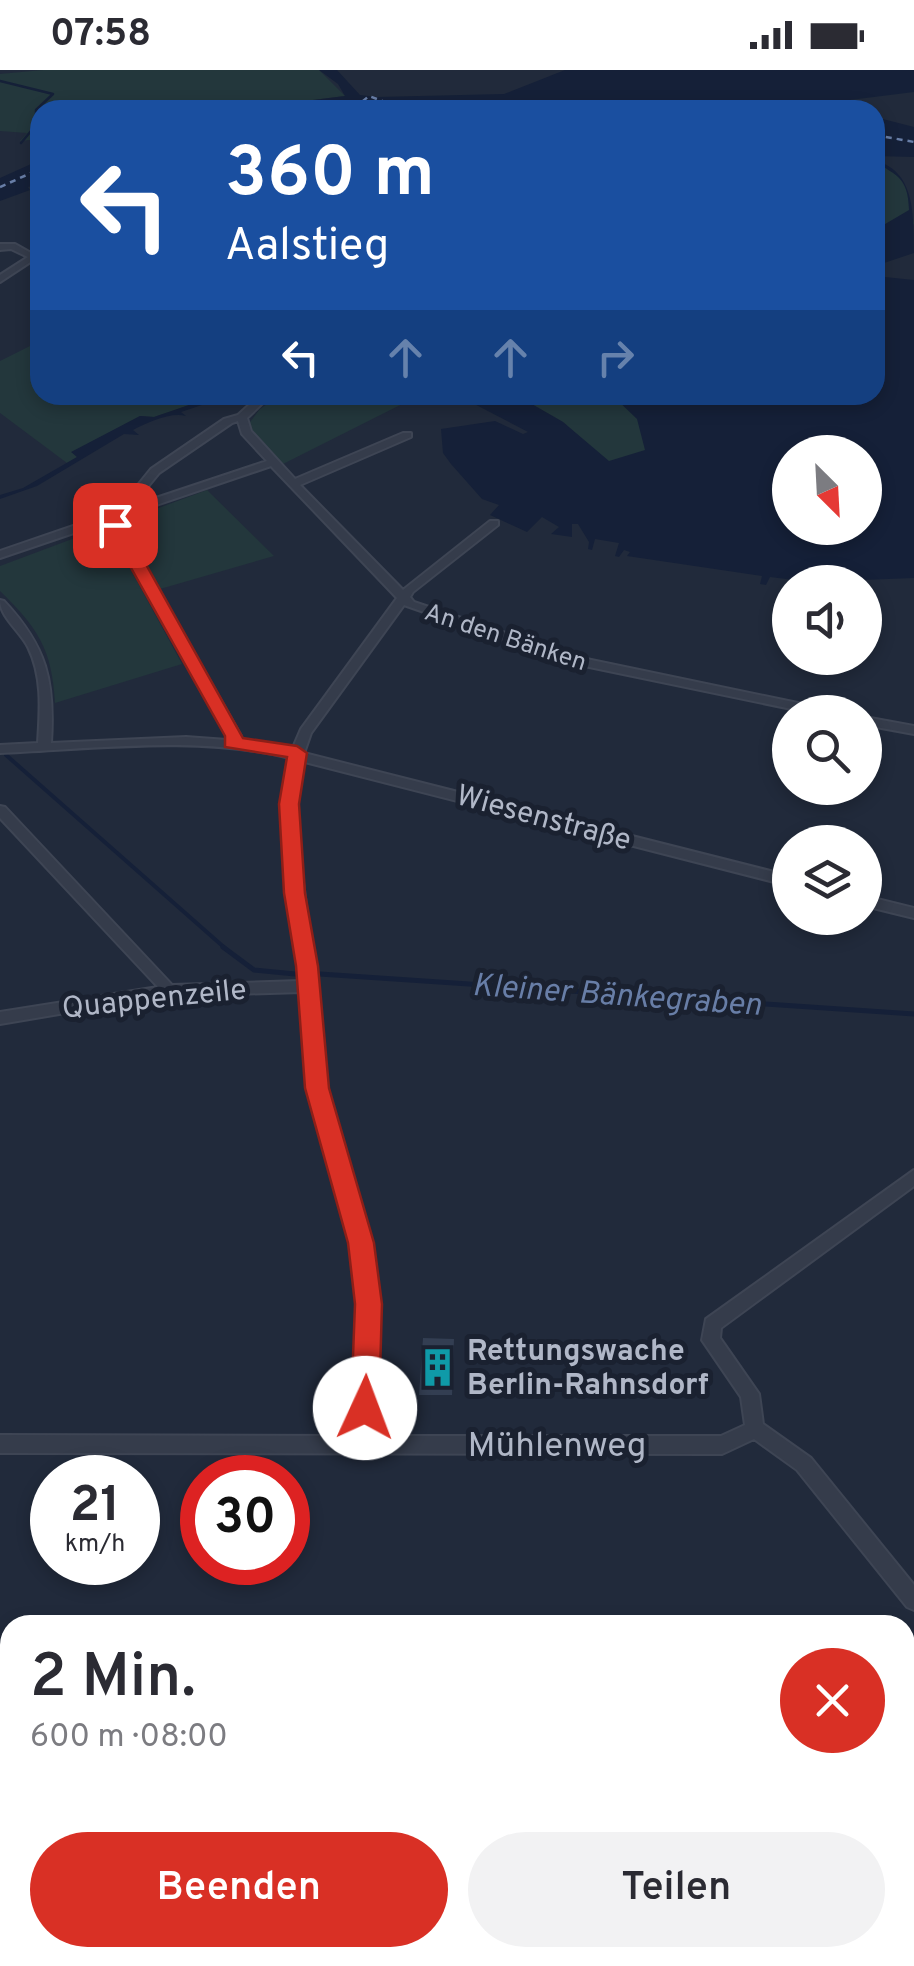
<!DOCTYPE html>
<html lang="de">
<head>
<meta charset="utf-8">
<style>
	body { margin:0; font-family:Overpass,sans-serif; background:#f2f2f3; color:#2b2b33; height:100vh; display:flex; flex-direction:column; font-size:38px; white-space:nowrap }
	* { box-sizing:border-box; margin:0 }
	p { font-size:32px; color:#7c7c81 }
	.icon { flex:none; width:55px; height:55px; fill:none; stroke:currentColor; stroke-width:2; stroke-linecap:round; stroke-linejoin:round }
	.map { position:relative; flex:1; overflow:hidden }
	.side { position:absolute; left:0px; top:1545px; width:915px; height:352px; display:flex; flex-direction:column; background:#fff; border-radius:30px 30px 0 0; box-shadow:0 5px 15px #0003 }
	.side>* { flex:none }
	.guide { position:absolute; left:30px; top:30px; width:855px; height:305px; border-radius:30px; box-shadow:0 5px 15px #0003; background:#1a4fa0; color:#fff; overflow:hidden }
	.needle { width:65px; rotate:156deg }
	.fabs { position:absolute; left:772px; top:365px; display:grid; gap:20px }
	.fabs a { display:grid; place-items:center; width:110px; height:110px; border-radius:50%; background:#fff; box-shadow:0 5px 15px #0003; font-size:50px }
	.speed { position:absolute; left:30px; top:1385px; display:flex; gap:20px; font-size:50px; font-weight:700; text-align:center }
	.speed>* { display:grid; place-content:center; width:130px; height:130px; border-radius:50%; background:#fff; box-shadow:0 5px 15px #0003; line-height:1 }
	.speed small { font-size:25px; font-weight:400 }
	.speed .limit { border:15px solid #d22; background:#fff; color:#111 }
	.pin { position:absolute; display:grid; place-items:center; width:85px; height:85px; color:#fff; margin:-42px; border-radius:20px; box-shadow:0 5px 15px #0006 }
	.me { position:absolute; width:110px; margin:-55px; rotate:2deg; stroke-linejoin:round; filter:drop-shadow(0 0 8px #0008) }
	.turn { display:flex; align-items:center; gap:35px; height:210px; padding:0 30px; font-size:45px }
	.turn .icon { width:130px; height:130px; stroke-width:2.5 }
	.turn b { display:block; font-size:70px; line-height:85px }
	.lanes { display:flex; align-items:center; height:95px; padding:0 30px; background:#0003; justify-content:center; gap:50px; direction:ltr }
	.lanes .off { opacity:.35 }
	.round { display:grid; place-items:center; flex:none; width:105px; height:105px; border-radius:52px; background:#f2f2f3 }
	.summary { display:flex; align-items:center; justify-content:space-between; height:170px; padding:0 30px }
	h1 { font-size:60px; font-weight:600; line-height:75px }
	.button { display:flex; gap:20px; margin-top:auto; padding:20px 30px }
	.button a { flex:1; height:115px; border-radius:60px; background:#d93025; color:#fff; font-size:40px; font-weight:600; line-height:115px; text-align:center }
	.button a+a { background:#f2f2f3; color:#2b2b33 }
	.status { display:flex; justify-content:space-between; align-items:center; height:70px; padding:0 50px; background:#fff; direction:ltr }
	.status svg { height:28px; fill:currentColor }
	.map>svg:first-child { display:block }
	.green { fill:#23373c }
	.water { fill:#152038; fill-rule:evenodd }
	.lines { fill:none; stroke-linecap:round; stroke-linejoin:round }
	.stream-far2 { stroke:#152038; stroke-width:2.5 }
	.stream-far1 { stroke:#152038; stroke-width:4 }
	.stream { stroke:#152038; stroke-width:5 }
	.ferry { stroke:#687ea7; stroke-width:2.5; stroke-dasharray:6 5; stroke-linecap:butt }
	.building { fill:#333e52 }
	.minor-casing { stroke:#3e4554; stroke-width:4 }
	.secondary-casing { stroke:#3e4554; stroke-width:4 }
	.minor { fill:#353c4b; fill-rule:evenodd }
	.secondary { fill:#434b5e; fill-rule:evenodd }
	.route { fill:#d93025; stroke:#8d1f18; stroke-width:2.5 }
	.labels { text-anchor:middle; stroke-width:10; stroke-linejoin:round; paint-order:stroke }
	.far-street-label { font-size:25px; fill:#b0b7c7; stroke:#1a2130 }
	.street-label { font-size:30px; fill:#b0b7c7; stroke:#1a2130 }
	.poi-label { font-size:30px; font-weight:bold; fill:#b0b7c7; stroke:#1a2130; text-anchor:start }
	.water-label { font-size:32px; font-style:italic; fill:#687ea7; stroke:#1a2130 }
	.near-street-label { font-size:35px; fill:#b0b7c7; stroke:#1a2130 }
</style>
</head>
<body>
<div class="status"><b>07:58</b><svg viewBox="0 0 49 12"><path d="M0 12V9h3v3zM5 12V6h3v6zM10 12V3h3v9zM15 12V0h3v12zM26 1h20v11H26zM47 4h2v5h-2z"/></svg></div>
<div class="map">
<svg width="914" height="1896" viewBox="0 0 914 1896">
	<rect width="100%" height="100%" fill="#212a3b"/>
	<path class="green" d="M43,0H319L345,26L235,40H40V69L20,71L27,63L0,61V4Z
		M875,95C907,101 909,126 914,154L875,173Z
		M36,273L40,275V325H199L208,329L154,347L140,346L73,382L77,387L67,393L0,343V291Z
		M280,325H420L283,394L247,356L260,339Z
		M516,325H731L790,382L620,404L563,352Z
		M207,420L274,486L160,519L121,452Z
		M107,456L182,594L55,633C52,579 38,558 0,521V496Z
		M686,1888H767L800,1896H675Z"/>
	<path class="water" d="M319,0H337L360,25L377,27L504,24L565,0H914V22L850,30L860,40H235L345,26L338,14Z
		M875,47L914,57V87L875,86Z
		M40,90V114L28,117L30,120L0,131V108Z
		M875,91C914,100 914,142 914,183L875,196V160L909,140C908,106 897,107 875,91Z
		M875,206L914,210V508L810,512L770,507L766,515L760,514L762,506L627,486L630,482L624,480L619,487L615,486L619,473L595,469L592,480L588,479L589,472L578,454H572V467L551,464L559,457L542,447L527,462L490,445L499,435L482,429L451,394L443,383L441,359L495,351L523,364L528,362L457,325H516L563,352L609,391L645,380L637,349L612,325H875ZM790,382H865V458H790Z
		M210,325H232L228,331L223,328L181,342L186,346C170,342 149,352 133,360L139,365L124,364L37,416L0,429V425L23,418L77,387L71,382L140,346L154,347L212,327Z"/>
	<g class="lines">
		<path class="stream-far2" d="M0,11L53,24L36,40V55L21,73"/>
		<path class="stream-far1" d="M6,685L226,879"/>
		<path class="stream" d="M223,877L254,900L295,904
			M320,904L914,944"/>
		<path class="ferry" d="M320,40L358,35L369,26L390,34L573,40
			M875,65L914,72
			M0,117L40,99"/>
	</g>
	<path class="building" d="M423,1268L454,1269L452,1325H419Z"/>
	<g class="lines">
		<defs>
			<path id="minor" d="M0,174H15L38,187L0,212V205L28,187L11,179L0,180Z
				M260,325H271L247,348L251,361L295,409L403,363H411V367L300,415L403,520L490,451H498V455L413,522L410,527L414,532L577,587L822,638L828,642H806L570,593L404,535L311,663L304,683L790,806V816L301,691L298,699L297,766L314,896L325,1018L364,1151L378,1234L373,1366H721L745,1355L741,1327L702,1270L706,1249L914,1100V1116L721,1258L720,1268L759,1324L763,1354L811,1388L914,1515V1540L907,1537L797,1400L754,1369L722,1384L0,1383V1365L355,1366L360,1234L348,1151L309,1018L302,922L166,926L0,954V942L158,917L0,748V736L5,737L172,915L301,911L283,766L286,699L290,688C200,665 93,679 0,683V675L38,673C40,641 43,607 28,577C20,561 0,547 0,530L4,531C47,577 55,611 51,673L186,667L227,670L229,666L109,451L0,488V481L117,441L151,399L224,349L238,345ZM238,351L242,364L267,391L132,436L159,403L232,353ZM271,396L397,528L301,659L292,680L260,672L239,670L241,666L119,452L115,449Z
				M865,647L914,656V664L865,655Z
				M865,826L914,838V848L865,836Z"/>
			<path id="secondary" d="M0,1640L10,1642V1674L0,1672Z
				M905,1855H914V1889L902,1888H905Z"/>
		</defs>
		<use href="#minor" class="minor-casing"/>
		<use href="#secondary" class="secondary-casing"/>
		<use href="#minor" class="minor"/>
		<use href="#secondary" class="secondary"/>
	</g>
	<path class="route" d="M115,450L124,455L243,668L297,676L307,683L299,734L305,823L318,896L329,1018L374,1173L382,1234L379,1338L374,1347L365,1351L355,1347L351,1338L355,1234L348,1173L305,1018L296,896L284,823L279,734L287,687L225,677V666L107,455Z"/>
	<defs>
		<symbol id="building-bare" viewBox="-9 -9 18 18"><path d="M-4-6H4V6H1V3H-1V6H-4ZM-2.5-4.3h1.7v1.8h-1.7ZM.8-4.3h1.7v1.8H.8ZM-2.5-1h1.7V.8h-1.7ZM.8-1h1.7V.8H.8Z" fill="#0f9aa8" stroke="#1a2130" stroke-width="2.5" paint-order="stroke"/></symbol>
	</defs>
	<g fill-rule="evenodd">
		<use href="#building-bare" x="410" y="1270" width="55" height="55"/>
	</g>
	<g class="labels">
		<g class="far-street-label">
			<text transform="translate(506 566) rotate(18)" y="9">An den Bänken</text>
		</g>
		<g class="street-label">
			<text transform="translate(544 747) rotate(15)" y="10">Wiesenstraße</text>
			<text transform="translate(154 928) rotate(-6)" y="10">Quappenzeile</text>
		</g>
		<g class="poi-label">
			<text x="467" y="1290">Rettungswache<tspan x="467" dy="34">Berlin-Rahnsdorf</tspan></text>
		</g>
		<g class="water-label">
			<text transform="translate(617 924) rotate(4)" y="11">Kleiner Bänkegraben</text>
		</g>
		<g class="near-street-label">
			<text x="557" y="1386">Mühlenweg</text>
		</g>
	</g>
</svg>
<div class="fabs">
<a><svg class="needle" viewBox="-14 -14 28 28"><path d="M0-13l5 13h-10z" fill="#e53935"/><path d="M0 13l5-13h-10z" fill="#7c7c81"/></svg></a>
<a><svg class="icon" aria-label="sound" viewBox="0 0 24 24"><path d="M4 9h4l5-4v14l-5-4H4zM17 9q2 3 0 6"/></svg></a>
<a><svg class="icon" aria-label="search" viewBox="0 0 24 24"><circle cx="10" cy="10" r="6"/><path d="M15 15l6 6"/></svg></a>
<a><svg class="icon" aria-label="layers" viewBox="0 0 24 24"><path d="M12 4l9 5-9 5-9-5zM3 14l9 5 9-5"/></svg></a>
</div>
<div class="speed"><div>21<small>km/h</small></div><div class="limit">30</div></div>
<div class="pin" style="left:115px;top:455px;background:#d93025"><svg class="icon" aria-label="arrive" viewBox="0 0 24 24"><path d="M6 21V4h12l-3 4 3 4H6"/></svg></div>
<svg class="me" style="left:365px;top:1338px" viewBox="-20 -20 40 40"><circle r="19" fill="#fff"/><path d="M0-13L10 11 0 6-10 11z" fill="#d93025"/></svg>
<div class="guide">
<div class="turn"><svg class="icon" aria-label="left" viewBox="0 0 24 24"><path d="M17 20v-9H6M10 6l-5 5 5 5"/></svg><div><b>360 m</b>Aalstieg</div></div>
<div class="lanes"><svg class="icon" aria-label="left" viewBox="0 0 24 24"><path d="M17 20v-9H6M10 6l-5 5 5 5"/></svg><svg class="icon off" aria-label="ahead" viewBox="0 0 24 24"><path d="M12 20V5M6 11l6-6 6 6"/></svg><svg class="icon off" aria-label="ahead" viewBox="0 0 24 24"><path d="M12 20V5M6 11l6-6 6 6"/></svg><svg class="icon off" aria-label="right" viewBox="0 0 24 24"><path d="M7 20v-9h11M14 6l5 5-5 5"/></svg></div>
</div>
<section class="side">
<div class="summary"><div><h1>2 Min.</h1><p>600 m · 08:00</p></div><a class="round" style="background:#d93025;color:#fff"><svg class="icon" aria-label="close" viewBox="0 0 24 24"><path d="M6 6l12 12M18 6L6 18"/></svg></a></div>
<div class="button"><a>Beenden</a><a>Teilen</a></div>
</section>
</div>
</body>
</html>
